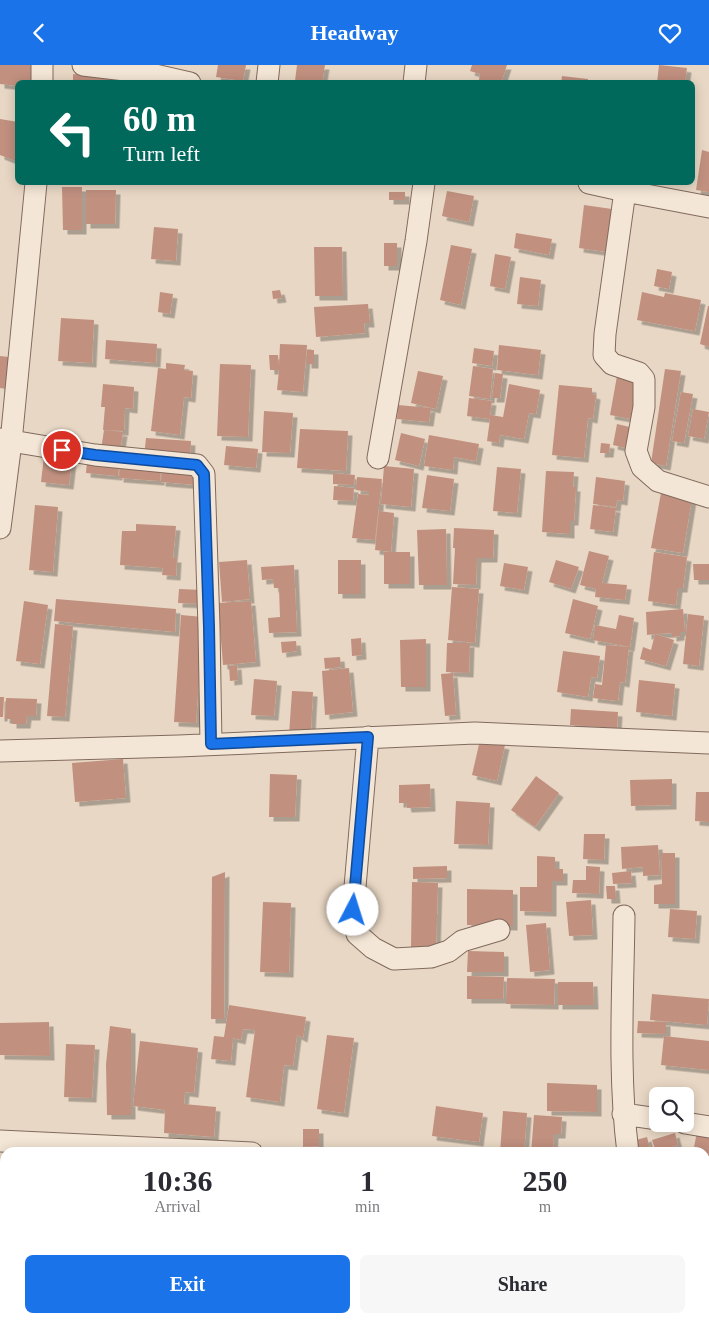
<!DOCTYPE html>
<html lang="en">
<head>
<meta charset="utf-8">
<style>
	body { margin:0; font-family:"Times New Roman",serif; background:#f7f7f7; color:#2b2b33; height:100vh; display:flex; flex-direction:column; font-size:19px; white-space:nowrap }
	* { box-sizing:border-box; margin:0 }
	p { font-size:16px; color:#7c7c81 }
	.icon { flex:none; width:28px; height:28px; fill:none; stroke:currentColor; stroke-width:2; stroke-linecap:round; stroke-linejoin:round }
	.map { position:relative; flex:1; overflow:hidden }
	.sheet { position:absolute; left:0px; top:1082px; width:710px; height:176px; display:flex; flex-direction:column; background:#fff; border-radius:15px 15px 0 0; box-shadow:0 2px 12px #0003 }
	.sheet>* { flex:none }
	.banner { position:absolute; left:15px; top:15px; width:680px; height:105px; border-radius:8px; box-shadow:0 2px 12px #0003; background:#00695c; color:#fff; overflow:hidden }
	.controls { position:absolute; left:649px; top:1022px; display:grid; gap:10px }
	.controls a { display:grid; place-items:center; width:45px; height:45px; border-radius:8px; background:#fff; box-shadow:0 2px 12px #0003; font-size:25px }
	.pin { position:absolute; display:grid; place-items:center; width:42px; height:42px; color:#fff; margin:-21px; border:2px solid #fff; border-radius:50%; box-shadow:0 1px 5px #0007 }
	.me { position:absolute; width:55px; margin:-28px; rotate:5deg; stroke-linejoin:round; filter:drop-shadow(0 0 4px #0008) }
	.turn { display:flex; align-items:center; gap:18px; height:105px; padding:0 25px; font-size:22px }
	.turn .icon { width:65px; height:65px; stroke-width:2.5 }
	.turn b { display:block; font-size:35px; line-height:42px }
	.eta { display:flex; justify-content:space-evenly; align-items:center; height:85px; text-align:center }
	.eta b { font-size:30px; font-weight:800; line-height:35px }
	.button { display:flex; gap:10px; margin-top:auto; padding:10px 25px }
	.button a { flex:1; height:58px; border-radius:8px; background:#1a73e8; color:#fff; font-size:20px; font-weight:800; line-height:58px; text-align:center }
	.button a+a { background:#f7f7f7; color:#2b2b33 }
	header { display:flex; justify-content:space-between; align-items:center; height:65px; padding:0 25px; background:#1a73e8; color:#fff; font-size:22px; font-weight:800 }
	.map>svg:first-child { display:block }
	.building { fill:#c1907f; filter:url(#shadow) }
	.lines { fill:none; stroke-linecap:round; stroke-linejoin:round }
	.minor-casing { stroke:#806a5d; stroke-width:23 }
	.minor { stroke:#f4e6d6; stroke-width:21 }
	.route-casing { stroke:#114b97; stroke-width:12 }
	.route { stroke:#1a73e8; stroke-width:9 }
</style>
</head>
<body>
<header><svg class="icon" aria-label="back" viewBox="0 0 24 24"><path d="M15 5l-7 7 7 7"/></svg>Headway<svg class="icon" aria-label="heart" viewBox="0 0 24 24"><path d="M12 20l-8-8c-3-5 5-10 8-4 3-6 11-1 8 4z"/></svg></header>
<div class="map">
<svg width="709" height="1258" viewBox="0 0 709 1258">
	<defs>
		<filter id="shadow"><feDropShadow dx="4.5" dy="4.5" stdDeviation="0" flood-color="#0004"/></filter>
	</defs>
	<rect width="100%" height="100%" fill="#e8d7c4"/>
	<path class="building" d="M0,0H39L36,18H18V21L0,19Z
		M218,0H246L243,16L216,12Z
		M297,0H325L322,18L295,16Z
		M472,0H507L501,18H486L479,15L480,9L470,6Z
		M659,0L687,3L685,18H657Z
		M73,9L137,15V18H73Z
		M562,11L588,14V18H561Z
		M0,54L18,57V97L0,90Z
		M702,85L709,87V127L696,125Z
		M62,122H82V165H63Z
		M86,125H116L115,159H86Z
		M447,126L474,131L469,157L442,151Z
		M389,127H405V135H389Z
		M584,140L619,145L607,187L579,183Z
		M154,162L178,164L176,196L151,194Z
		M516,168L552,174L549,190L514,183Z
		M384,178H397V201H384Z
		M451,180L472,184L461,240L440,235Z
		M314,182H342L343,231H315Z
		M495,189L511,192L505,224L490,221Z
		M657,204L672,207L669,224L654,221Z
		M520,212L541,215L538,241L517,239Z
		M280,225L282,233L273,234L272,226Z
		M160,227L173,229L170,249L158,247Z
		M642,227L664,232L665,228L701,235L695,266L637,255Z
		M368,239L370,258H364L365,268L316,272L314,242Z
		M708,241H709V282L700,279Z
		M61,253L94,255L92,298L58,296Z
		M106,275L157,279L156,298L105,294Z
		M280,279L307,280L303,327L277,325L279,305H270L269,290H278L279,301Z
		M499,280L541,285L538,310L497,305Z
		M474,283L494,286L492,301L472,298Z
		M307,285H314V299H307Z
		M0,291L9,292L7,324L0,323Z
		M166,298L185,300L184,305L193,306L191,333L184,332L180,370L151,366L158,303L166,304Z
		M220,299L251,300L248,372L217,371Z
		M473,301L493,304L490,334L469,331Z
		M665,304L681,306L666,401L651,398Z
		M418,306L443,311L436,344L411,338Z
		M495,308L503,309L500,333H492Z
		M617,311L639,315L632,354L610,350Z
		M103,319L134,322L133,344L125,343L124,366L103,365L105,342H101Z
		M509,319L540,325L536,349L529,348L524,374L500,370L499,378L487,376L490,354L467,351L469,333L492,336L490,350L503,352L502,358Z
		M559,320L592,323V329L596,330L593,354L588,353L584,393L552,390Z
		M681,327L693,329L684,378L672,376Z
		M398,340L431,343L429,357L397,354Z
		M693,344L709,347L704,374L688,371Z
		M264,346L293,348L290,388L262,387Z
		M617,359L634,363L630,384L613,380Z
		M300,364L348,366L346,406L297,403Z
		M104,365L123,367L120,387L101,385Z
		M401,368L425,374L419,401L395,395Z
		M429,370L479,379L476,396L454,392L453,405L424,401Z
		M146,373L191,376L190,395L144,392Z
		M601,378L610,379L609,388H600Z
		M226,381L258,384L256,403L224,400Z
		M44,391L72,395L69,420L41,417Z
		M87,396L119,399L118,411L86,408Z
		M120,399L161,402L160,416L119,413Z
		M384,401L414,404L411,442L381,439Z
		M497,402L521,404L517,448L493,446Z
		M162,403L198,405L197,420L161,417Z
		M546,406L574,407L573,422H576L574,456H570V469L542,467Z
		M333,408L355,410L354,420L333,419Z
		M427,410L454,414L450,446L422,443Z
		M357,412L382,414L375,475L352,473L358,429L369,430V427L356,425Z
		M596,412L625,416L623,436L617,435L616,442L593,439Z
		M334,421L354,423L353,436L333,435Z
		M661,428L692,433L683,488L651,483Z
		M35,440L58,442L53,507L29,505Z
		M593,440L616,443L613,467L590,464Z
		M379,446L394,448L391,487L375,485Z
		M136,459L176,461L173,493H177L176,511L162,510L163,503L120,500L122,466H136Z
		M454,463L494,465L493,493H477L476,520L453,519L455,483H453Z
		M446,464L447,520H419L417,465Z
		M589,486L609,491L602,518L627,520L625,535L595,532L596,524L580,520Z
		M384,487H410V519H384Z
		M654,487L687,492L683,523H678L676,540L648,536Z
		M247,495L250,534L222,537L219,497Z
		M338,495H361V529H338Z
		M556,495L579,502L571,524L549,517Z
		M504,498L528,502L524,525L500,521Z
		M693,499H709V515H694Z
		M294,500L297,567L269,568L268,553L280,552L279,523H274L273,514L262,515L261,502Z
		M452,522L479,524L475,578L448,575Z
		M179,524L203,525V539L178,538Z
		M56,534L176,544L175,567L54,556Z
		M573,534L598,541L590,574L565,568Z
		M24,536L48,540L40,599L16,596Z
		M251,536L256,597L223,600L218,538Z
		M683,544L685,567H680V571L672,572V568L655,569L674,575L666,601L640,594L643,582L651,585L655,569L647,570L646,547Z
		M688,549L704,551L699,601L683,599Z
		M181,550L203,552L196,658L174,657Z
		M619,550L634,553L630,582L593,575L595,560L616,564Z
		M55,559L73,561L65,652L47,651Z
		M361,573L362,590L352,591L351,574Z
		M426,574V622H401L400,575Z
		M296,576L297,586L282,588L281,577Z
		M447,578H470L469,608L446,607Z
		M606,580L629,582L625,618L620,617L618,636L593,633L595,619L602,620Z
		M563,586L600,591L597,613L591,612L588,632L557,627Z
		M340,592L341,602L325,604L324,593Z
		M237,600L238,615L230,616L229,601Z
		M349,603L353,647L325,650L322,606Z
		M453,608L456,650L445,651L441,609Z
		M254,614L277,616L274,651L251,650Z
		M639,615L675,619L672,651L636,647Z
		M292,626L313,627L311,665L299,664V670H289Z
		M0,632H4L3,652H0Z
		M6,633L37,634L36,651H27L26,659H12V654H5Z
		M571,644L618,647L617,663L570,660Z
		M480,675L505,680L497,716L472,710Z
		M123,694L126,733L75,737L72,698Z
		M270,709L297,710L295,752H269Z
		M536,711L559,728L535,762L511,745Z
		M672,714V740L631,741L630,715Z
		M430,719L431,742L407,743L406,738H399V720Z
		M696,727H709V757L695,756Z
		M456,736L490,738L488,780L454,779Z
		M584,769H605L604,795L583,794Z
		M658,780L660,810L643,811V802L622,804L621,782Z
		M661,788H675V839H654V820L662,819Z
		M537,791L555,792V804H563V816H552V847L520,846V822H537Z
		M447,801V813L413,814V802Z
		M586,801L600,802L599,829L572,828L573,815H586Z
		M631,806L632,818L613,819L612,808Z
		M225,807L224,954H211L212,812Z
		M412,817L438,818L436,883H411Z
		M606,821H615L616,834H607Z
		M467,824L513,825V861L467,860Z
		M591,835L593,870L569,871L566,837Z
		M263,837L291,838L289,908L260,907Z
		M670,844L697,846L695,874L668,872Z
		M546,858L550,905L530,907L526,860Z
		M468,886L504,887V907H467Z
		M467,911L504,912L503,934H467Z
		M507,913L555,914L554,940L506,939Z
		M558,917H593L594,940H558Z
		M652,929L709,934L707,960L650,955Z
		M229,940L306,952L303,973L297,970L293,1001L284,1000L280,1037L246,1032L255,965L243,964L241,975L233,973L231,996L211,994L214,971L224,972Z
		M638,956L666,957V969L637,968Z
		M49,957L50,991L0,990V958Z
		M110,961L131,964V1050H107L106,999Z
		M327,970L354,973L344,1048L317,1044Z
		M664,971L709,976V1005L661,1000Z
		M140,976L198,983L194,1028L185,1027L184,1039L216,1042L214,1072L164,1068L165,1045L133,1041Z
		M66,979L95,980L92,1033L64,1032Z
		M547,1018L597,1020V1047L547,1046Z
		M436,1041L483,1048L479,1077L432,1071Z
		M503,1046L527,1048L524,1088H500Z
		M534,1050L562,1052L561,1069H554L553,1088H531Z
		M698,1061L709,1063V1102L705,1101V1088H693Z
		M303,1064H319V1081L303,1082Z
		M675,1068L678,1080L656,1087L652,1075Z
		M647,1072L651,1088H639L636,1075Z
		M0,1170L5,1171V1197L0,1196Z
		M64,1254H120V1258H63Z
		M465,1254H491L490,1258H464Z
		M613,1254H634V1258H613Z
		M655,1254H670L668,1258H653Z"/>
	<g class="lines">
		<defs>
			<path id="minor" d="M83,0L142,7L190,18
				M42,18V0
				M267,18L269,0
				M414,18L416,0
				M589,118L625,126L709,142
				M625,126L605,269L604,290L612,299L639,308L644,314V342L636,386L642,402L658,416L709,432
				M0,374L95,390L197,400L204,409L209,562L211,679
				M378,393L416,176L424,118
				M0,463L11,377L36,118
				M368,672L353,845L357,869L373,883L394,894L431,892L449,886L462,876L499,865
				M0,686L179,681L475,668L709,678
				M624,851C623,930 618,1009 628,1088
				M623,1049L658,1054
				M685,1058L709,1062
				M0,1076L252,1088
				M705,1248L709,1253
				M9,1258V1254
				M404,1258V1254"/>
		</defs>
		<use href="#minor" class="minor-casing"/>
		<use href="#minor" class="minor"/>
	</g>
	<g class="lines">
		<defs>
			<path id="route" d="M62,385L95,390L197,400L204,409L209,562L211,679L368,672L353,845"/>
		</defs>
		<use href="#route" class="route-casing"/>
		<use href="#route" class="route"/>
	</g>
</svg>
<div class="controls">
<a><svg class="icon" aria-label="search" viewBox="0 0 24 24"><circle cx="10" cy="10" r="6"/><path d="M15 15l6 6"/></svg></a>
</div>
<div class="pin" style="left:62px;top:385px;background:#d93025"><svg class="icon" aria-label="arrive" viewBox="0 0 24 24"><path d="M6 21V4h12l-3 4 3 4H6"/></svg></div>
<svg class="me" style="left:353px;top:845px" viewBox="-20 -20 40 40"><circle r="19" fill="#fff"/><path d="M0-13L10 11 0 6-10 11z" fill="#1a73e8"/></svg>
<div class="banner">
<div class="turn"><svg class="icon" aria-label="left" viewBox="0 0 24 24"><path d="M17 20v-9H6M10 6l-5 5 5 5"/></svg><div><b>60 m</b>Turn left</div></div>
</div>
<section class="sheet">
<div class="eta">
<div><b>10:36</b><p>Arrival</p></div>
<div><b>1</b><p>min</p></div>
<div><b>250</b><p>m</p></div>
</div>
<div class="button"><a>Exit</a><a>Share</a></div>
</section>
</div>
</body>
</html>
